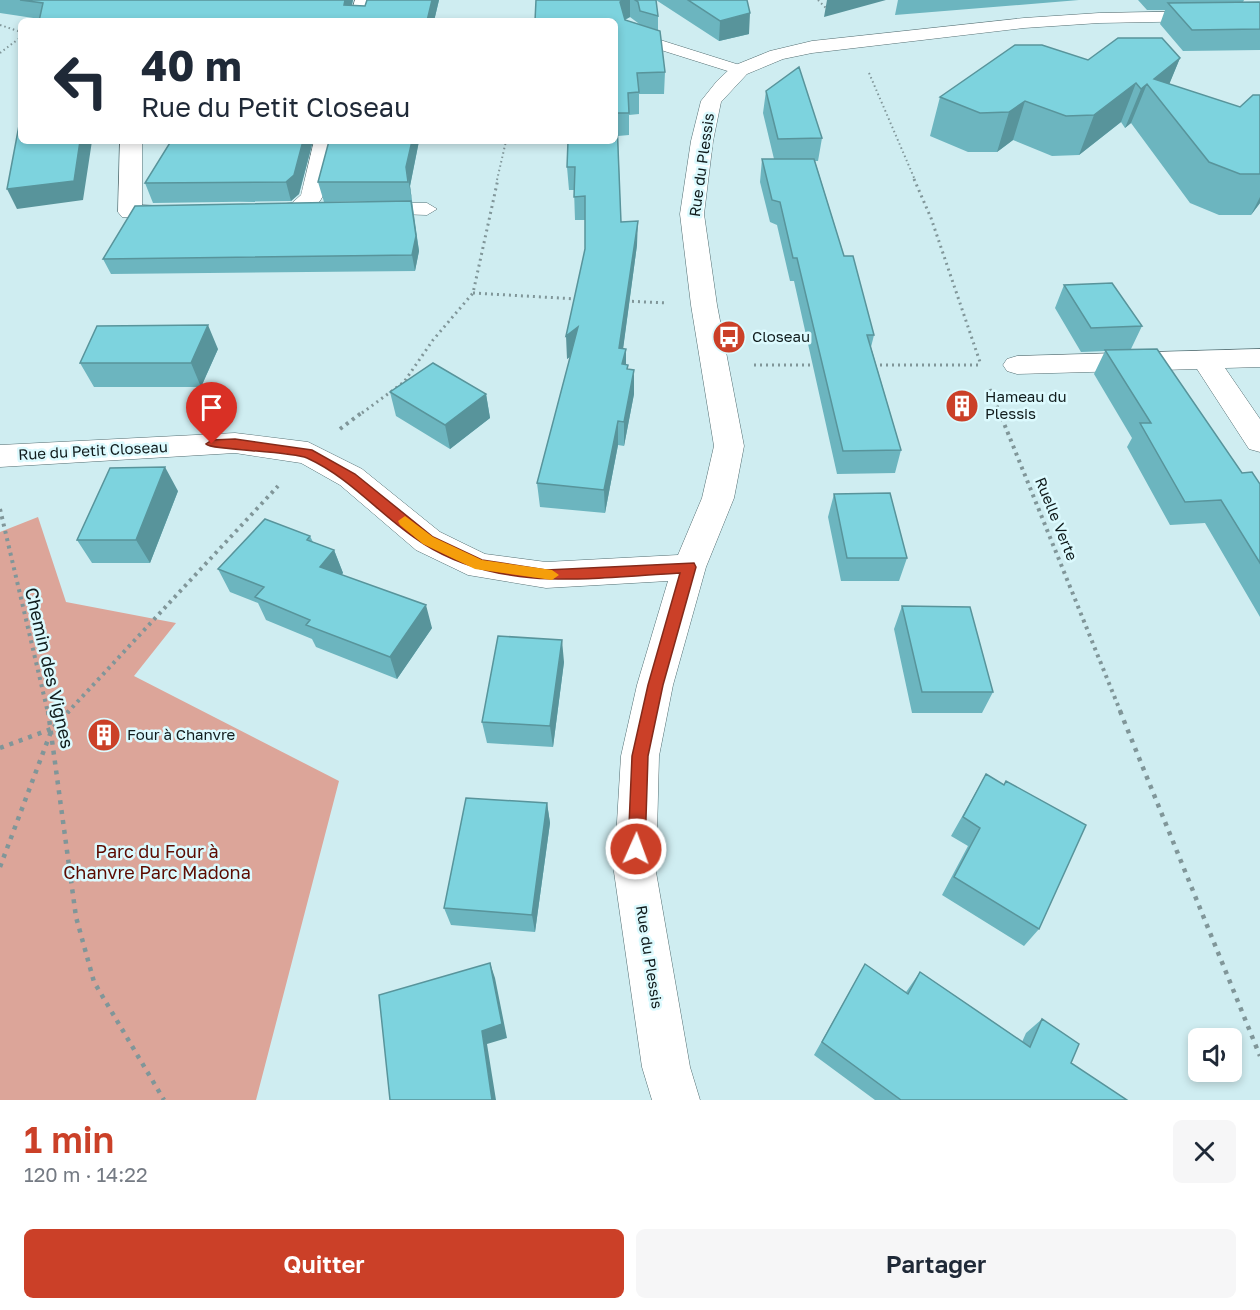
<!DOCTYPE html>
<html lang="fr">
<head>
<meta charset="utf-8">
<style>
	body { margin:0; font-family:"Golos Text",sans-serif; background:#f6f6f7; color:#1f2937; height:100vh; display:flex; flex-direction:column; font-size:22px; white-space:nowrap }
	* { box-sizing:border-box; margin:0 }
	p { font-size:20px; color:#747a83 }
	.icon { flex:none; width:33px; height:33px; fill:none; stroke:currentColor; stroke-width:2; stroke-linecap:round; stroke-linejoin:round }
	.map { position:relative; height:1100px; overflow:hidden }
	.side { display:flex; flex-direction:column; background:#fff; flex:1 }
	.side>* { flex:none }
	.top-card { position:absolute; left:18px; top:18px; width:600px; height:126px; border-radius:9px; box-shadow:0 3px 9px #0003; background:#fff; color:#1f2937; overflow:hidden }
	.tools { position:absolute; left:1188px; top:1028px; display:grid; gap:12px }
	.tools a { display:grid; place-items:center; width:54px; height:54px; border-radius:9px; background:#fff; box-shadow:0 3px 9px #0003; font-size:30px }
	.pin { position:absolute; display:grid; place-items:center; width:51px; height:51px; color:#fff; margin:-62px -26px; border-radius:50% 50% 50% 0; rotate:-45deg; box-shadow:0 0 6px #0007 }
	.pin .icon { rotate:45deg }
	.me { position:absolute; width:66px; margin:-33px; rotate:2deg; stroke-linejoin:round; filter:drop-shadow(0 0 4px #0008) }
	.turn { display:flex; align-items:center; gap:21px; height:126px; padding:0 24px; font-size:27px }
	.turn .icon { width:78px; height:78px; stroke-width:2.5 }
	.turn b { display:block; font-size:42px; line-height:51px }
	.round { display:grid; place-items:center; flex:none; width:63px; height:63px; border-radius:9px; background:#f6f6f7 }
	.overview { display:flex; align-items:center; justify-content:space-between; height:102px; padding:0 24px }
	h1 { font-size:36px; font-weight:600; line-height:45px; color:#cb4028 }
	.primary-button { display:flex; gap:12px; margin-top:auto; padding:12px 24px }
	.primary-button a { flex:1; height:69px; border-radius:9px; background:#cb4028; color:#fff; font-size:24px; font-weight:600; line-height:69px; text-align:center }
	.primary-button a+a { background:#f6f6f7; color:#1f2937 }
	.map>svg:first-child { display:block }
	.green { fill:#dca599 }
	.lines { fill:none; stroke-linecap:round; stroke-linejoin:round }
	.lane-casing { stroke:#536d71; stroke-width:1 }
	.street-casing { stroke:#536d71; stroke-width:1 }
	.path-far3 { stroke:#809699; stroke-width:2; stroke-dasharray:1.5 3; stroke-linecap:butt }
	.path-far2 { stroke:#809699; stroke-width:3; stroke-dasharray:2 4; stroke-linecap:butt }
	.path-far1 { stroke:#809699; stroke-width:4; stroke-dasharray:3 4.5; stroke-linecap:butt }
	.path { stroke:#809699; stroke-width:4.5; stroke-dasharray:4 6; stroke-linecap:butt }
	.lane { fill:#fff; fill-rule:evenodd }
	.street { fill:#fff; fill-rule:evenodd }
	.wall { fill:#6cb5bf; fill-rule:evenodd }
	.shaded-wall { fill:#58949b }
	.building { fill:#7dd3de; stroke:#58949b; stroke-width:1.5 }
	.route { fill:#cb4028; stroke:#842a1a; stroke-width:1.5 }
	.slow { fill:#f59e0b }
	.labels { text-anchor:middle; stroke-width:5; stroke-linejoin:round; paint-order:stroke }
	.street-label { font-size:15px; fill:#101b1c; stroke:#dcfafe }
	.poi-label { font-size:15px; fill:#101b1c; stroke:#dcfafe; text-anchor:start }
	.near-street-label { font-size:18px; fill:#101b1c; stroke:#dcfafe }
	.near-park-label { font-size:18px; fill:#5c0b01; stroke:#dcfafe }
</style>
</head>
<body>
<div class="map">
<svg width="1260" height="1100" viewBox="0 0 1260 1100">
	<rect width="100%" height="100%" fill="#cfedf1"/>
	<path class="green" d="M38,517L66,602L176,623L134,676L339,781L256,1100H0V532Z"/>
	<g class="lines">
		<defs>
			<path id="lane" d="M630,28L638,33L746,67L748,70L740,75L734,73L626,39L623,32Z
				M377,203H427L437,209L427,215L370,213L367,209Z"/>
			<path id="street" d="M355,0H373L367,21H349Z
				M1260,10V20L1099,23L1024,28L812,53L783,59L747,74L721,102L713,141L704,214L717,305L744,446L734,498L706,567L673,685L659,756L656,872L690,1067L700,1100H652L642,1067L614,872L621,756L637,685L668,581L546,588L468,575L416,550L340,485L301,463L235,453L0,467V445L235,433L308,442L362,469L440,532L485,554L546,562L678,555L702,498L714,446L691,305L680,214L691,141L701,101L717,81L733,66L770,51L812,41L1024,18L1099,13Z
				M120,141H142V205L185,207L189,212L185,217H122L118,212Z
				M314,141H336C328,177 331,216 285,217C275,218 266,218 257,216L253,211L257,206L292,203L301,195Z
				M1260,349V367L1225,368L1260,419V452L1249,449L1197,369L1017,374L1007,371L1003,365L1007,359L1017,356Z"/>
		</defs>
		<use href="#lane" class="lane-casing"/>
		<use href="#street" class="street-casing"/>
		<path class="path-far3" d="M818,0L828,10
			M0,25L21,32
			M0,53L21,37
			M869,73L915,180
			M497,180L506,141"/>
		<path class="path-far2" d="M914,179L931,218L981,365
			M473,293L577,299
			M626,301L667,303
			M754,365H815
			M874,365H980
			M990,389L1000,413
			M362,413L404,382L433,340L473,293L498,179"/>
		<path class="path-far1" d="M999,411L1121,713
			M340,429L364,411
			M0,509L48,713
			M67,713L278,486"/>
		<path class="path" d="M48,711L76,917L94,982L164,1100
			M1120,711L1260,1056
			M0,748L51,729
			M0,867L52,729L69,711"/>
		<use href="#lane" class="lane"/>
		<use href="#street" class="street"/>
	</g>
	<path class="wall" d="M0,0H353L352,5L365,6L367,0H439L434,21L40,19L0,13Z
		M536,0H747L749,34L719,41L656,0L658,16V30L665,72L664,94H639V114L629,115V135L618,136L621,222L637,245L623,348L626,365H628V369L634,394L624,446L618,445L605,513L540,507L537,483L570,357L567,359L585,249V220H575L574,190H569L567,167L615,141V21ZM630,17L638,23L639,24L625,20Z
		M898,0H1079L895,15Z
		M1138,0H1244L1243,2H1260V50L1183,51L1160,24L1165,10H1147Z
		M1180,58L1169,84L1240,107L1260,95V203L1251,215H1219L1190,203L1131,123L1125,128L1121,122L1079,155L1052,156L1013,140L997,152H968L930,136L940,97L1088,60Z
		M766,91L822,138L818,161H815L844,256L874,335L871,347L901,450L895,473L837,474L794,281H790L777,225L770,222L760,182L762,159H774L763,113Z
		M313,141L299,194L291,201L153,203L145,183Z
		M329,141H419L410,186L419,251L415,271L111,274L103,259L390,201L324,202L318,182Z
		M1064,285L1142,326L1131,349L1242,473L1260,484V617L1205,523L1170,525L1127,447L1132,438L1094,374L1105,351L1081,352L1055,308Z
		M218,349L201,387H94L80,363Z
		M390,392L486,394L490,418L450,449L396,416Z
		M178,491L150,563H92L77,540Z
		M834,494L907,558L899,581H841L828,517Z
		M310,536L313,542L334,550L343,573L341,575L432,628L397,679L316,647L312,639L266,620L258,603L230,592L218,569Z
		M902,606L993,692L982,713H912L894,629Z
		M564,662L553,747L487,743L482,722Z
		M986,774L1004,785L1006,781L1039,929L1024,946L942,895L968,846L951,836Z
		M547,803L550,823L535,932L451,925L444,908Z
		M865,964L906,992L920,972L1022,1042L1026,1033L1042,1019L1071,1063L1127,1100H875L814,1055Z"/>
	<path class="shaded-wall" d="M345,0H353L348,21L344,5Z
		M432,0H439L434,21H427Z
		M623,0H630V17L620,22V2Z
		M827,0H886L824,17Z
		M750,13L749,34L719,41L720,21Z
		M1180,58L1164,97L1154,79Z
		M1136,83L1121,122L1079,155L1094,115Z
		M1147,84L1131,123L1125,128L1141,89Z
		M1025,101L1013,140L997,152L1009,112Z
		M80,141H92L83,200L17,209L7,189Z
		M303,141H313L299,194L291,201L286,182Z
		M412,141H419L410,186L412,201L406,167Z
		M1260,197V203L1251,215Z
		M411,201L419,251L415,271L412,255Z
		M638,221L637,245L620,372L619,348Z
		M208,325L218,349L201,387L191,363Z
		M578,327L579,350L567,359L566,336Z
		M626,349V372L622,364Z
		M634,370V394L624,446V422Z
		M486,394L490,418L450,449L445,425Z
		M618,421V445L605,513L604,490Z
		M165,467L178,491L150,563L136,540Z
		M334,550L343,573L329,590L320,567Z
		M426,605L432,628L397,679L390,657Z
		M562,640L564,662L553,747L550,726Z
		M547,803L550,823L535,932L532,915Z
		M490,963L495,978L507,1038L487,1044L496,1100H492L482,1031Z"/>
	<path class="building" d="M20,0H345L344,5L365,6L367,0H432L427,21H39L43,3Z
		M536,0H623L620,2L625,20L660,31L665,72L637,73L639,92L628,93L629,113H615V21H535Z
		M635,0H656L658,16L640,11L638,2Z
		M688,0H747L750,13L720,21Z
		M1260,2V29L1192,30L1168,3Z
		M1118,38H1162L1180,58L1154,79L1240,107L1253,95H1260V174H1240L1209,162L1147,84L1141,89L1136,83L1094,115L1066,116L1025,101L1009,112L980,113L940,97L1015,45H1042L1088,60Z
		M799,67L822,138L778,139L766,91Z
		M21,115V141H80L74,181L7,189Z
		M615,123H617L621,222L638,221L619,348L626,349L622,364L628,365L627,369L634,370L624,422L618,421L604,490L537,483L578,327L566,336L585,249V196L574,197L575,167H567L568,141H615Z
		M171,141H303L294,175L286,182L145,183Z
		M329,141H412L406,167L408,182H318Z
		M762,159H814L844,256H853L874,335H867L901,450L843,451L797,258H793L780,202L772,200Z
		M411,201L416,236L412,255L103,259L135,206Z
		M1112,283L1142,326L1091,328L1064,285Z
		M208,325L191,363H80L97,326Z
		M1157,349L1242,473L1252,472L1260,484V563L1221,500L1185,502L1140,423H1151L1105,350Z
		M433,363L486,394L445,425L390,392Z
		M165,467L136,540H77L110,468Z
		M890,493L907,558H847L834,494Z
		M265,519L310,536L307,540L334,550L320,567L426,605L390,657L306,625L310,620L255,597L264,587L218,569Z
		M902,606L970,607L993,692H922Z
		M498,636L562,640L550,726L482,722Z
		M986,774L1004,785L1006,781L1086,825L1039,929L954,877L980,828L963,817Z
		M466,798L547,803L532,915L444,908Z
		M490,963L502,1024L482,1031L492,1100H390L379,995Z
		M865,964L908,994L920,972L1030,1047L1042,1019L1079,1044L1071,1063L1127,1100H901L822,1042Z"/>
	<path class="route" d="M235,439L312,450L355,474L433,537L482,560L546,570L694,563L696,567L663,685L648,756L645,849L642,855L636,857L630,855L628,849L632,756L648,685L680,573C593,578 502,593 424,544C382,518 353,479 307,458C290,451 210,450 206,444L212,440Z"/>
	<path class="slow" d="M405,516L433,537L482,560L552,570L559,575L552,580L475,569L423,544L400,525L398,521Z"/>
	<defs>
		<symbol id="bus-disc" viewBox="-11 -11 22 22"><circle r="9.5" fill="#cb4028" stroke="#dcfafe"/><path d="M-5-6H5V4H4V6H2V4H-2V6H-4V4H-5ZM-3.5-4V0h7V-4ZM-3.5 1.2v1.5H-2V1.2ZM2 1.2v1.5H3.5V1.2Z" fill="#fff"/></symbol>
		<symbol id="building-disc" viewBox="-11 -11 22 22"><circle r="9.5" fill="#cb4028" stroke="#dcfafe"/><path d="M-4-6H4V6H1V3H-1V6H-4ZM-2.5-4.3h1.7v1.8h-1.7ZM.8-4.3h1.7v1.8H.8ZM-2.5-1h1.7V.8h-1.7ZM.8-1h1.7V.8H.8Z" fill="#fff"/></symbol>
	</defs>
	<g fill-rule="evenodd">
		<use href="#bus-disc" x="710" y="318" width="38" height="38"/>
		<use href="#building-disc" x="943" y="387" width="38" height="38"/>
		<use href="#building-disc" x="85" y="716" width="38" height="38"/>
	</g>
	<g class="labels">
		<g class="street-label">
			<text transform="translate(702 165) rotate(-82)" y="5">Rue du Plessis</text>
			<text transform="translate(93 451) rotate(-3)" y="5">Rue du Petit Closeau</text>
			<text transform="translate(1056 519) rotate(68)" y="5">Ruelle Verte</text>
			<text transform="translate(649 957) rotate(81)" y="5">Rue du Plessis</text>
		</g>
		<g class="poi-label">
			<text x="752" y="342">Closeau</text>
			<text x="985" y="402">Hameau du<tspan x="985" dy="17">Plessis</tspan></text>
			<text x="127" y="740">Four à Chanvre</text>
		</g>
		<g class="near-street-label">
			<text transform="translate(49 668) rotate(77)" y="6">Chemin des Vignes</text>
		</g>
		<g class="near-park-label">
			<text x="157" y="858">Parc du Four à<tspan x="157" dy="21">Chanvre Parc Madona</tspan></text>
		</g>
	</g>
</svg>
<div class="tools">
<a><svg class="icon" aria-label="sound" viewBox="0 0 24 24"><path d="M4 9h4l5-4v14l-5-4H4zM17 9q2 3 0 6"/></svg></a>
</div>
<div class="pin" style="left:212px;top:444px;background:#d93025"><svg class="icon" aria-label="arrive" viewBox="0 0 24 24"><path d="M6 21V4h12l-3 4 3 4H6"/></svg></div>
<svg class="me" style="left:636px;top:849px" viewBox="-20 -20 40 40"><circle r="17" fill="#cb4028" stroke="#fff" stroke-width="3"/><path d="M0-11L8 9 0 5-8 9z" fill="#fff"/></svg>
<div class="top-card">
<div class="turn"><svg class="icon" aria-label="left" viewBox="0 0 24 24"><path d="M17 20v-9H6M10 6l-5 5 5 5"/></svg><div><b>40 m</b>Rue du Petit Closeau</div></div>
</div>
</div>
<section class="side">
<div class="overview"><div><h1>1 min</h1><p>120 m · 14:22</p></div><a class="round"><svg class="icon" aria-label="close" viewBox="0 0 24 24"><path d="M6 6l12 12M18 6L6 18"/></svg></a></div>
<div class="primary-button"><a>Quitter</a><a>Partager</a></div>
</section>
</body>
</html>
